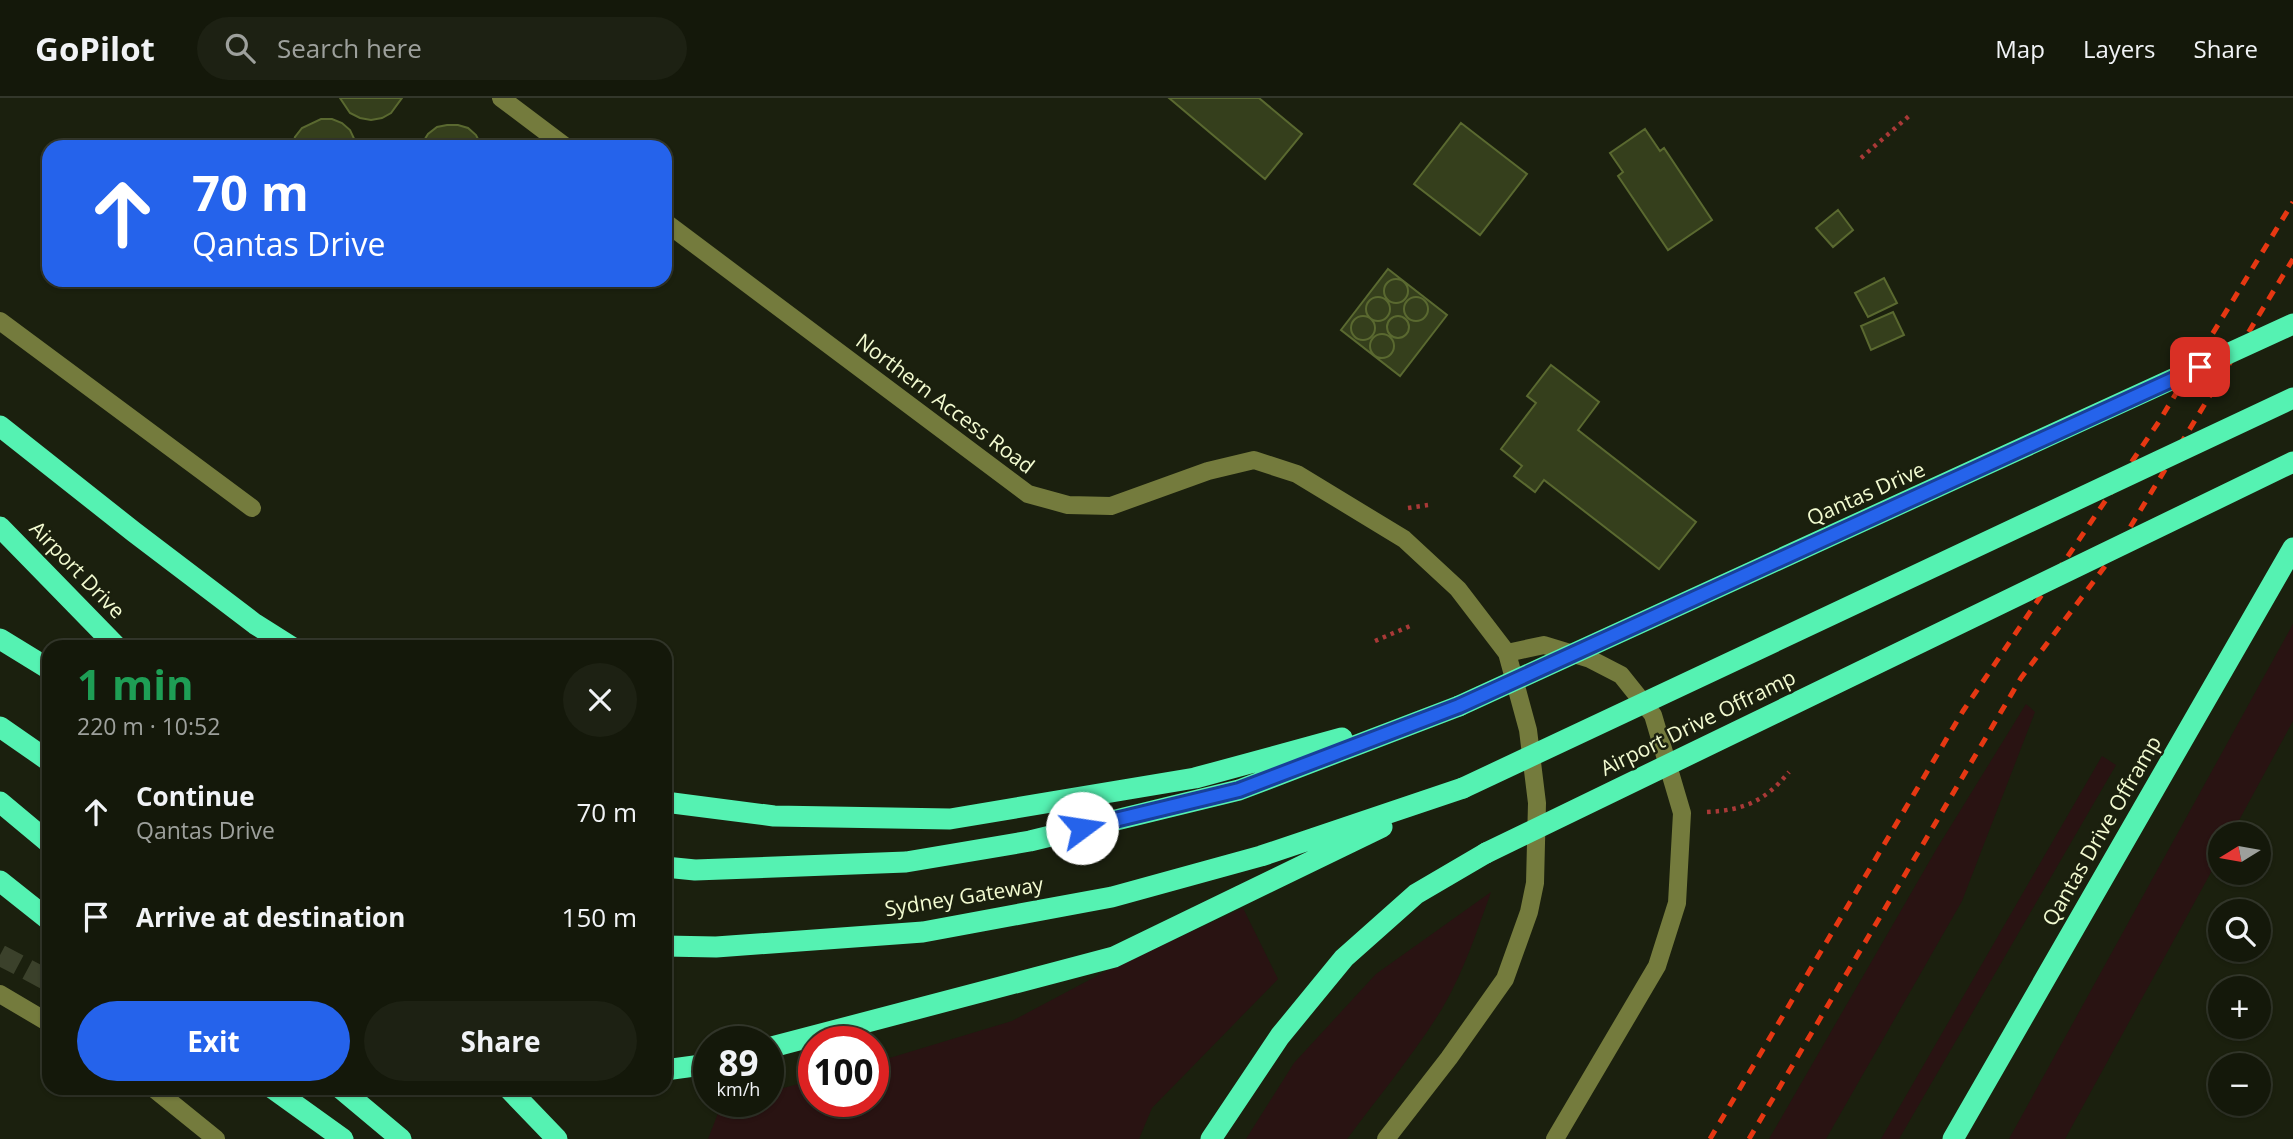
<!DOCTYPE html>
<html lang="en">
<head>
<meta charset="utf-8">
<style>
	body { margin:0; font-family:"Open Sans",sans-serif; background:#1d2113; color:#f1f3f6; height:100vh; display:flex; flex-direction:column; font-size:26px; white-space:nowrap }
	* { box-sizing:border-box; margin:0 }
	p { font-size:23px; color:#9da09c }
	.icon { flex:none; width:38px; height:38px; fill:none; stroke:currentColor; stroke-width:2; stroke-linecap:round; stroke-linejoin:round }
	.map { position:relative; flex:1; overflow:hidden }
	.details { position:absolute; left:42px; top:542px; width:630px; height:455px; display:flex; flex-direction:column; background:#14180a; border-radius:21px; box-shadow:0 2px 5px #0004,0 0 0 2px #33372b }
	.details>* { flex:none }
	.banner { position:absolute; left:42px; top:42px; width:630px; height:147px; border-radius:21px; box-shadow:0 2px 5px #0004,0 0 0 2px #33372b; background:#2563eb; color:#fff; overflow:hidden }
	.needle { width:46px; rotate:259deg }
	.tools { position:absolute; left:2208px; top:724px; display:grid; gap:14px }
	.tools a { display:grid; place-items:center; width:63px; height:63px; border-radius:50%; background:#14180a; box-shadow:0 2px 5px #0004,0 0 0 2px #33372b; font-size:35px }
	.speed { position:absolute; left:693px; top:928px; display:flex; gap:14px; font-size:35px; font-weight:700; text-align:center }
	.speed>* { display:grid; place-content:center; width:91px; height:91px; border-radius:50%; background:#14180a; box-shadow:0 2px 5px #0004,0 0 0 2px #33372b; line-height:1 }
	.speed small { font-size:18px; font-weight:400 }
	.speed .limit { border:10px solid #d22; background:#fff; color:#111 }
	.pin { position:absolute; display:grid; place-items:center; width:60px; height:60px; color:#fff; margin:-30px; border-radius:14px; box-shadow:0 4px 10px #0006 }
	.me { position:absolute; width:77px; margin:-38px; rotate:76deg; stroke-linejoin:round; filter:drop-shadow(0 0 5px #0008) }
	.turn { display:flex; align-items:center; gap:24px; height:147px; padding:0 35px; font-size:32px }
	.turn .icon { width:91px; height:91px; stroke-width:2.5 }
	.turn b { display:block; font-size:49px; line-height:60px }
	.round { display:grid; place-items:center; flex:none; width:74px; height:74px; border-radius:37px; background:#1d2113 }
	.summary { display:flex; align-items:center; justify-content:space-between; height:119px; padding:0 35px }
	h1 { font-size:42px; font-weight:700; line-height:52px; color:#1e9e55 }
	.primary-button { display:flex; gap:14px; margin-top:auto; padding:14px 35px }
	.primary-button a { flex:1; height:80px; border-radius:42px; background:#2563eb; color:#fff; font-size:28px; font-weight:700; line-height:80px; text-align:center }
	.primary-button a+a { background:#1d2113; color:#f1f3f6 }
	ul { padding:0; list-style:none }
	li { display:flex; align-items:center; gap:21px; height:105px; padding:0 35px }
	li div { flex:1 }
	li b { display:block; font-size:26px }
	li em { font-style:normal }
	header { display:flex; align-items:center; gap:42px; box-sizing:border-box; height:98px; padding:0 35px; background:#14180a; border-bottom:2px solid #33372b }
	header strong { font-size:33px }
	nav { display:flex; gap:38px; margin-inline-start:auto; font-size:24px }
	.search { width:490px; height:63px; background:#1d2113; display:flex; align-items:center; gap:18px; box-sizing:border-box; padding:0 24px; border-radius:38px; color:#9da09c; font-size:26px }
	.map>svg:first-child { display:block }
	.green { fill:#291312 }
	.building { fill:#353f1c; stroke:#5a6930; stroke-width:2 }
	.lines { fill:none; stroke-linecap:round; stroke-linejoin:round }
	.highway-tunnel { stroke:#3b412b; stroke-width:21; stroke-dasharray:21 10; stroke-linecap:butt }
	.path { stroke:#a93937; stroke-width:4.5; stroke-dasharray:3.5 5; stroke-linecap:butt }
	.minor { stroke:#747b3d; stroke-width:18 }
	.highway { stroke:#55f2b2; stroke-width:21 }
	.rail { stroke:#e63712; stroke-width:5; stroke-dasharray:10 9; stroke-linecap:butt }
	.highway-bridge { stroke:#55f2b2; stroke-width:21 }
	.route-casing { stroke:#184099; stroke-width:18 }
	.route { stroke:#2563eb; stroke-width:12 }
	.labels { text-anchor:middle; stroke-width:5; stroke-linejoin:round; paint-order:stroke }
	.street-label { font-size:21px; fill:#f3fbd1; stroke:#1b200e }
</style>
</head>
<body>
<header>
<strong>GoPilot</strong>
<div class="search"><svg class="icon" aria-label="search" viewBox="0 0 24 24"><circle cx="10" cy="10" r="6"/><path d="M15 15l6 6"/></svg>Search here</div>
<nav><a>Map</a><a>Layers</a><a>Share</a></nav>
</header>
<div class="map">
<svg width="2293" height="1041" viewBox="0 0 2293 1041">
	<rect width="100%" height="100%" fill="#1b200e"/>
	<path class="green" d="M2293,526V623L2231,737H2221V756L2065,1041H2009Z
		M2026,606L2035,614L1962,803L1826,1041H1769L1936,752Z
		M2102,658L2116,667L1899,1041H1881Z
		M1491,794C1477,833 1464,873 1443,909C1415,955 1379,998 1347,1041H1246L1294,965L1376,876Z
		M1243,810L1278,881L1152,1010L1139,1041H708L722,1005L733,1003H768V994L814,982V1003H873V965L1012,923L1110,871Z"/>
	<path class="building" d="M340,0H402L391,15L382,20L371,22L360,20L350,15Z
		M1169,0H1259L1302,36L1265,81Z
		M321,21H332L342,25L350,32L358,49H292L295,39L302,30Z
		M1461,25L1527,76L1480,137L1414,86Z
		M447,27H458L468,30L476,37L482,49H420L428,36L437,29Z
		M1645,31L1660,53L1664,50L1712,122L1668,152L1618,78L1623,74L1610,55Z
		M1838,112L1853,132L1833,149L1816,130Z
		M1388,171L1447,217L1400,278L1341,232Z
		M1884,180L1897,205L1868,219L1855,195Z
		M1384 193a12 12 0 1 1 24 0a12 12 0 1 1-24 0Z
		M1366 211a12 12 0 1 1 24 0a12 12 0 1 1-24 0Z
		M1404 211a12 12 0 1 1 24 0a12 12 0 1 1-24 0Z
		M1893,214L1904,237L1871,252L1861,228Z
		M1387 229a11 11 0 1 1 22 0a11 11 0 1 1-22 0Z
		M1351 230a12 12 0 1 1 24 0a12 12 0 1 1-24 0Z
		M1370 248a12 12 0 1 1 24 0a12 12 0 1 1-24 0Z
		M1551,267L1599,304L1578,332L1696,424L1659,471L1544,382L1535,394L1514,378L1522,368L1501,351L1536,305L1527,298Z"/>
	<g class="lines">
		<path class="highway-tunnel" d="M0,857L49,883"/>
		<path class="path" d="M1861,60L1909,18
			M1408,410L1428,407
			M1375,543L1410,528
			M1707,714C1745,712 1765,703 1789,674"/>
		<path class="minor" d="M501,0L566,49
			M665,124L1028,396L1068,407L1111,408L1208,373L1254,362L1297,376L1404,441L1458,491L1507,555L1528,632L1537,705L1535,785L1529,814L1505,881L1449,960L1386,1041
			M0,223L252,410
			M1507,555L1544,547L1590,561L1621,577L1653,617L1682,715L1677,805L1657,868L1555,1041
			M0,896L49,925
			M153,990L216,1041"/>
		<path class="highway" d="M0,328L134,434L255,526L293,550
			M0,429L118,550
			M0,541L49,571
			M0,629L49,663
			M0,704L49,745
			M665,704L774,718L950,721L1195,680L1342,640
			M665,769L695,772L906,764L1030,743L1239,692L1459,608
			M0,783L49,822
			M665,848L716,849L923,834L1112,799L1261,758L1463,690
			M768,950L1114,859L1382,729
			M665,972L709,966
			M272,990L343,1041
			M340,990L401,1041
			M508,990L557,1041
			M1211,1041L1280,938L1344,860L1416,796L1486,755
			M1953,1041L2293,450"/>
		<path class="rail" d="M1710,1041L1963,613L2158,325L2293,104
			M1749,1041L2021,580L2112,459L2293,161"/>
		<path class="highway-bridge" d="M1459,608L2293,226
			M1463,690L2293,300
			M1486,755L2293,364"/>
	</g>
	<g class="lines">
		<defs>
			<path id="route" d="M1082,730L1239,692L1459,608L2200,269"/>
		</defs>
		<use href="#route" class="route-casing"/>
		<use href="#route" class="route"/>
	</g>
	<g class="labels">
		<g class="street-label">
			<text transform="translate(945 306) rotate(37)" y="7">Northern Access Road</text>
			<text transform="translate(1866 396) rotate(-24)" y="7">Qantas Drive</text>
			<text transform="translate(77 472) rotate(46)" y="7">Airport Drive</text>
			<text transform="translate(1698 625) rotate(-26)" y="7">Airport Drive Offramp</text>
			<text transform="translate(2102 733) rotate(-60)" y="7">Qantas Drive Offramp</text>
			<text transform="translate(964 799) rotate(-9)" y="7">Sydney Gateway</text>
		</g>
	</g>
</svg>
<div class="tools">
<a><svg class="needle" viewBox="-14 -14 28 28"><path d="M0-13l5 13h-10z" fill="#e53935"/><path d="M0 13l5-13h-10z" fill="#9da09c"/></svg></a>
<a><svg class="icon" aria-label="search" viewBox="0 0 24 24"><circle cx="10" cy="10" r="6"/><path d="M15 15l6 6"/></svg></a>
<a>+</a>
<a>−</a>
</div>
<div class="speed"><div>89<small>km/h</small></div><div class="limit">100</div></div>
<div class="pin" style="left:2200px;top:269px;background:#d93025"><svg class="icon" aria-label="arrive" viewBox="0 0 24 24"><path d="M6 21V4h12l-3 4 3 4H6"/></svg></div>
<svg class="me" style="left:1082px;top:730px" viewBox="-20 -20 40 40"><circle r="19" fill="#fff"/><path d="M0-13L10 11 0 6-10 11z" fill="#2563eb"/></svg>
<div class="banner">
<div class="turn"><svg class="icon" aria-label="ahead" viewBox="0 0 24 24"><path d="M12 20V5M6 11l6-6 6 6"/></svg><div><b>70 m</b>Qantas Drive</div></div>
</div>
<section class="details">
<div class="summary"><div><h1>1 min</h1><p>220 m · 10:52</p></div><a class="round"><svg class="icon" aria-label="close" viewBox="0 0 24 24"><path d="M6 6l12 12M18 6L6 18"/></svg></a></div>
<ul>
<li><svg class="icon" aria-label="ahead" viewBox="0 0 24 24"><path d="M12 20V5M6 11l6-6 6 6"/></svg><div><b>Continue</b><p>Qantas Drive</p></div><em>70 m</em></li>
<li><svg class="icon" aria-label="arrive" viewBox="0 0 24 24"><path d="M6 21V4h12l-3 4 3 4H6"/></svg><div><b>Arrive at destination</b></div><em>150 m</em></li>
</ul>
<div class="primary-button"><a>Exit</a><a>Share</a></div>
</section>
</div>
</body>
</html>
